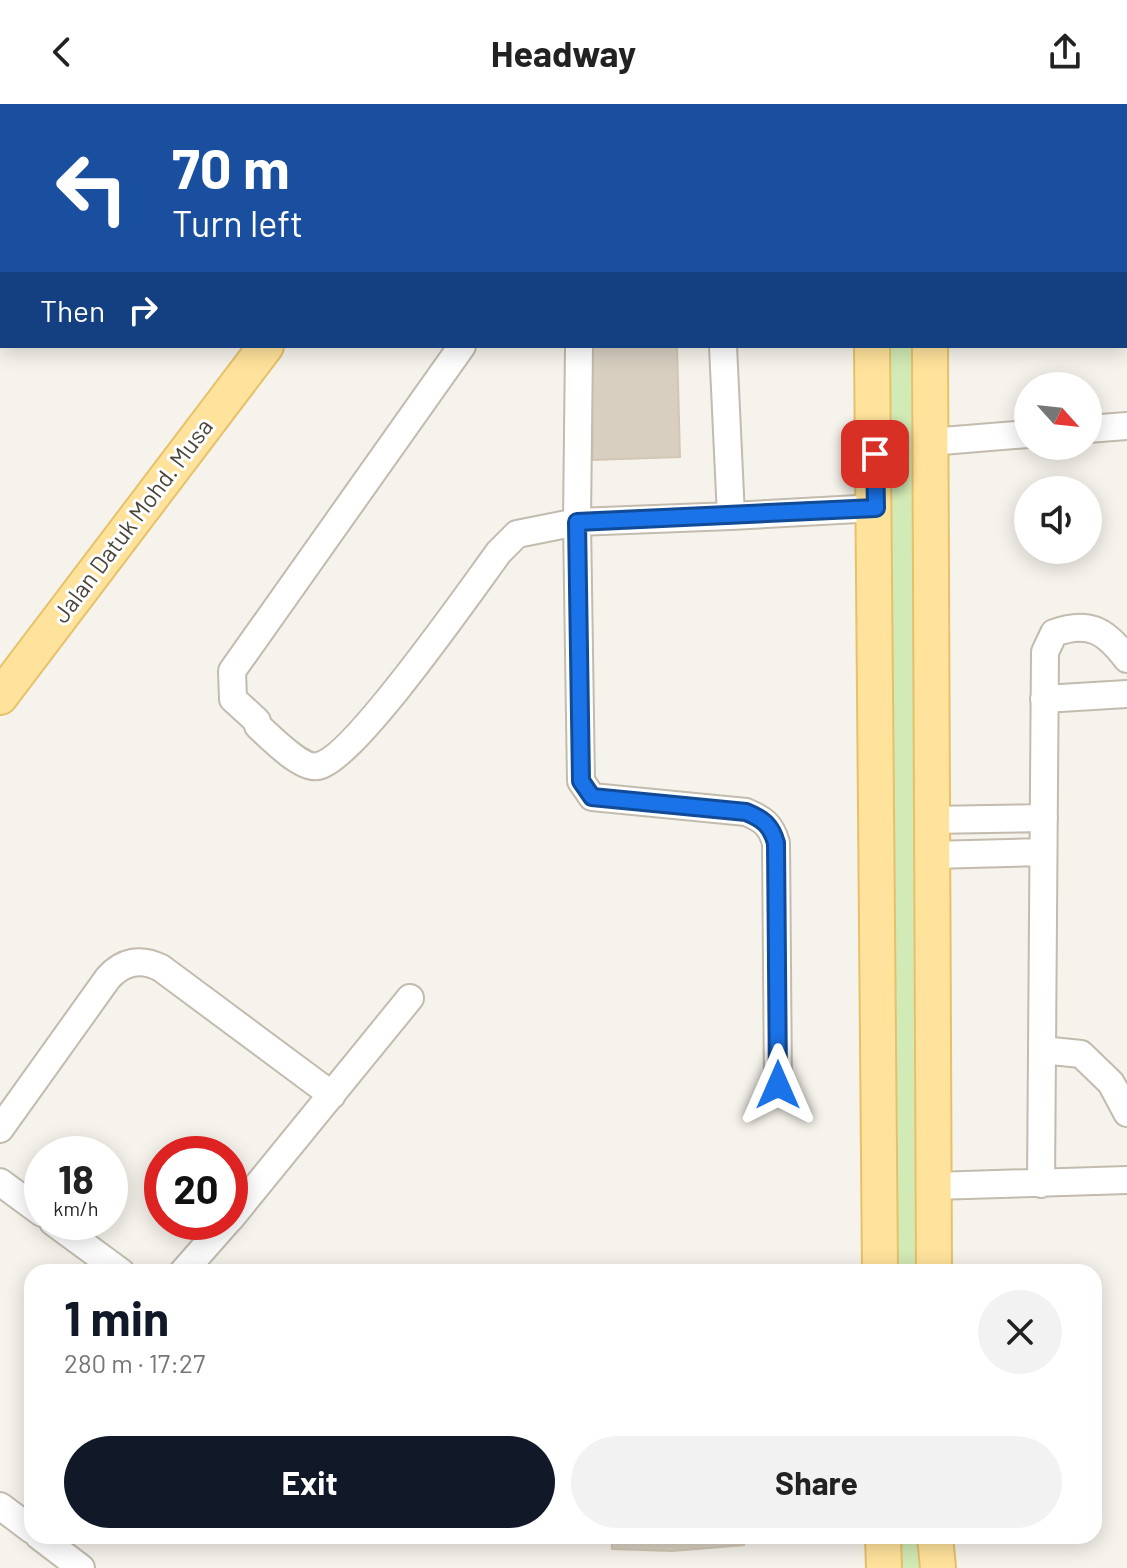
<!DOCTYPE html>
<html lang="en">
<head>
<meta charset="utf-8">
<style>
	body { margin:0; font-family:Barlow,sans-serif; background:#f2f2f2; color:#222; height:100vh; display:flex; flex-direction:column; font-size:30px; white-space:nowrap }
	* { box-sizing:border-box; margin:0 }
	p { font-size:26px; color:#767676 }
	.icon { flex:none; width:44px; height:44px; fill:none; stroke:currentColor; stroke-width:2; stroke-linecap:round; stroke-linejoin:round }
	.map { position:relative; flex:1; overflow:hidden }
	.sheet { position:absolute; left:24px; top:1160px; width:1078px; height:280px; display:flex; flex-direction:column; background:#fff; border-radius:24px; box-shadow:0 4px 20px #0003 }
	.sheet>* { flex:none }
	.guide { position:absolute; left:0px; top:0px; width:1128px; height:244px; box-shadow:0 4px 20px #0003; background:#1a4fa0; color:#fff; overflow:hidden }
	.needle { width:52px; rotate:117deg }
	.tools { position:absolute; left:1014px; top:268px; display:grid; gap:16px }
	.tools a { display:grid; place-items:center; width:88px; height:88px; border-radius:50%; background:#fff; box-shadow:0 4px 20px #0003; font-size:40px }
	.speed { position:absolute; left:24px; top:1032px; display:flex; gap:16px; font-size:40px; font-weight:700; text-align:center }
	.speed>* { display:grid; place-content:center; width:104px; height:104px; border-radius:50%; background:#fff; box-shadow:0 4px 20px #0003; line-height:1 }
	.speed small { font-size:20px; font-weight:400 }
	.speed .limit { border:12px solid #d22; background:#fff; color:#111 }
	.pin { position:absolute; display:grid; place-items:center; width:68px; height:68px; color:#fff; margin:-34px; border-radius:16px; box-shadow:0 4px 12px #0006 }
	.me { position:absolute; width:88px; margin:-44px; rotate:0deg; stroke-linejoin:round; filter:drop-shadow(0 0 6px #0008) }
	.turn { display:flex; align-items:center; gap:28px; height:168px; padding:0 40px; font-size:36px }
	.turn .icon { width:104px; height:104px; stroke-width:2.5 }
	.turn b { display:block; font-size:56px; line-height:68px }
	.then { display:flex; align-items:center; height:76px; padding:0 40px; background:#0003; gap:16px; font-size:30px }
	.round { display:grid; place-items:center; flex:none; width:84px; height:84px; border-radius:42px; background:#f2f2f2 }
	.headline { display:flex; align-items:center; justify-content:space-between; height:136px; padding:0 40px }
	h1 { font-size:48px; font-weight:700; line-height:60px; color:#111827 }
	.action { display:flex; gap:16px; margin-top:auto; padding:16px 40px }
	.action a { flex:1; height:92px; border-radius:48px; background:#111827; color:#fff; font-size:32px; font-weight:700; line-height:92px; text-align:center }
	.action a+a { background:#f2f2f2; color:#222 }
	header { display:flex; justify-content:space-between; align-items:center; height:104px; padding:0 40px; background:#fff; font-size:36px; font-weight:700 }
	.map>svg:first-child { display:block }
	.green { fill:#d2eab5 }
	.building { fill:#d8cfc1; stroke:#d3c7b4; stroke-width:2 }
	.lines { fill:none; stroke-linecap:round; stroke-linejoin:round }
	.minor-casing { stroke:#c2bbae; stroke-width:30 }
	.major-casing { stroke:#e6c16a; stroke-width:38 }
	.minor { stroke:#fff; stroke-width:26 }
	.major { stroke:#ffe39c; stroke-width:34 }
	.route-casing { stroke:#114b97; stroke-width:20 }
	.route { stroke:#1a73e8; stroke-width:14 }
	.labels { text-anchor:middle; stroke-width:6; stroke-linejoin:round; paint-order:stroke }
	.street-label { font-size:24px; fill:#4b4439; stroke:#fff }
</style>
</head>
<body>
<header><svg class="icon" aria-label="back" viewBox="0 0 24 24"><path d="M15 5l-7 7 7 7"/></svg>Headway<svg class="icon" aria-label="share" viewBox="0 0 24 24"><path d="M12 15V3M7 8l5-5 5 5M5 13v7h14v-7"/></svg></header>
<div class="map">
<svg width="1127" height="1464" viewBox="0 0 1127 1464">
	<rect width="100%" height="100%" fill="#f6f3ec"/>
	<path class="green" d="M886,242H917L926,1168H897Z
		M900,1432H930L934,1464H900Z"/>
	<path class="building" d="M1064,0H1127V83L1126,2Z
		M590,242H677L680,353L593,356Z
		M612,1432H743L744,1441L672,1447L612,1445Z"/>
	<g class="lines">
		<defs>
			<path id="minor" d="M1034,2V0
				M462,242L232,567L233,595L257,617L258,622C270,633 302,666 318,662C354,655 471,486 499,448L517,430L577,418L731,412
				M579,242L577,418L581,677L592,693L746,708C763,715 771,721 776,739L778,981
				M723,242L731,412L876,404
				M1088,325L1127,322
				M930,338L1028,330
				M1044,595L1127,590
				M931,716L1044,714
				M931,751L1043,748
				M1042,946L1081,950L1111,979L1127,1009
				M0,1025L108,874C123,857 141,854 161,864L332,991
				M0,1078L42,1109
				M1041,1080L1045,548L1054,529C1089,516 1106,527 1127,555
				M933,1082L1127,1076
				M230,1115L410,894
				M53,1118L121,1168
				M183,1168L227,1118
				M0,1402L32,1426
				M39,1432L81,1464"/>
			<path id="major" d="M867,0V2
				M930,0V2
				M448,2L449,0
				M872,242L880,1168
				M930,242L934,1168
				M0,593L266,242
				M883,1432L884,1464
				M935,1432L938,1464"/>
		</defs>
		<use href="#minor" class="minor-casing"/>
		<use href="#major" class="major-casing"/>
		<use href="#minor" class="minor"/>
		<use href="#major" class="major"/>
	</g>
	<g class="lines">
		<defs>
			<path id="route" d="M778,981L776,739C771,721 763,715 746,708L592,693L581,677L577,418L876,404L875,350"/>
		</defs>
		<use href="#route" class="route-casing"/>
		<use href="#route" class="route"/>
	</g>
	<g class="labels">
		<g class="street-label">
			<text transform="translate(133 417) rotate(-53)" y="8">Jalan Datuk Mohd. Musa</text>
		</g>
	</g>
</svg>
<div class="tools">
<a><svg class="needle" viewBox="-14 -14 28 28"><path d="M0-13l5 13h-10z" fill="#e53935"/><path d="M0 13l5-13h-10z" fill="#767676"/></svg></a>
<a><svg class="icon" aria-label="sound" viewBox="0 0 24 24"><path d="M4 9h4l5-4v14l-5-4H4zM17 9q2 3 0 6"/></svg></a>
</div>
<div class="speed"><div>18<small>km/h</small></div><div class="limit">20</div></div>
<div class="pin" style="left:875px;top:350px;background:#d93025"><svg class="icon" aria-label="arrive" viewBox="0 0 24 24"><path d="M6 21V4h12l-3 4 3 4H6"/></svg></div>
<svg class="me" style="left:778px;top:981px" viewBox="-20 -20 40 40"><path d="M0-17L14 15 0 8-14 15z" fill="#1a73e8" stroke="#fff" stroke-width="4"/></svg>
<div class="guide">
<div class="turn"><svg class="icon" aria-label="left" viewBox="0 0 24 24"><path d="M17 20v-9H6M10 6l-5 5 5 5"/></svg><div><b>70 m</b>Turn left</div></div>
<div class="then">Then<svg class="icon" aria-label="right" viewBox="0 0 24 24"><path d="M7 20v-9h11M14 6l5 5-5 5"/></svg></div>
</div>
<section class="sheet">
<div class="headline"><div><h1>1 min</h1><p>280 m · 17:27</p></div><a class="round"><svg class="icon" aria-label="close" viewBox="0 0 24 24"><path d="M6 6l12 12M18 6L6 18"/></svg></a></div>
<div class="action"><a>Exit</a><a>Share</a></div>
</section>
</div>
</body>
</html>
